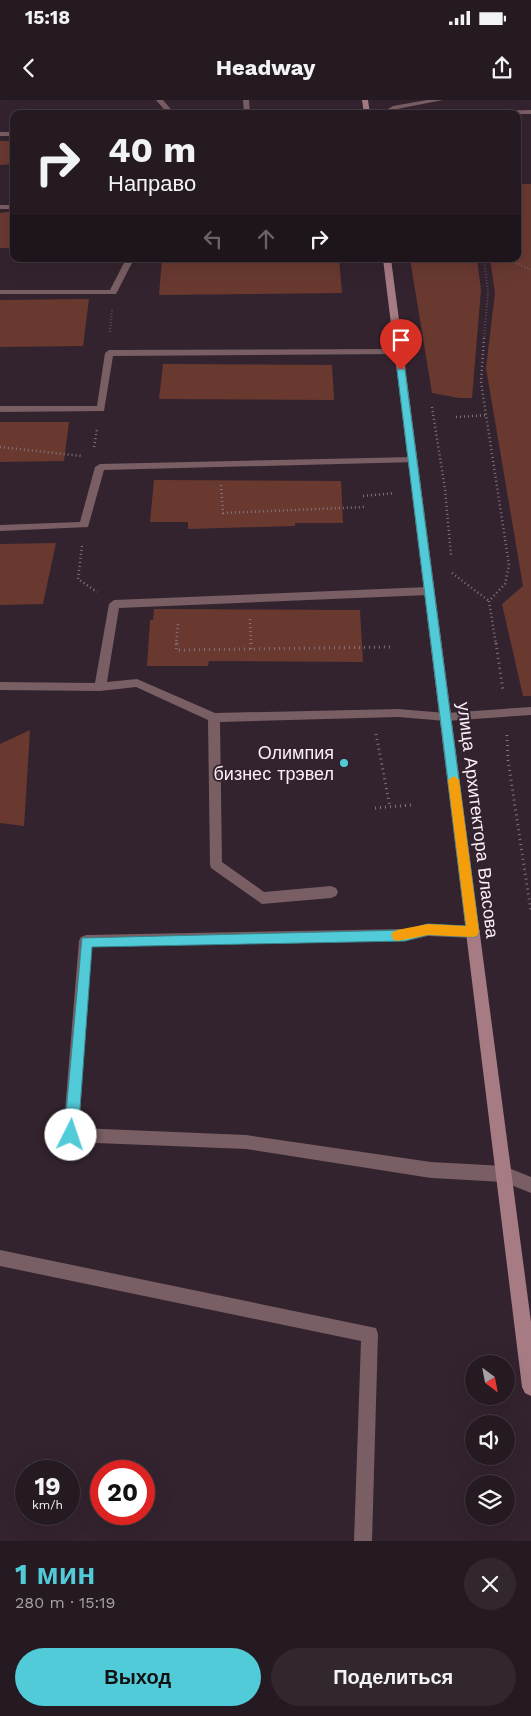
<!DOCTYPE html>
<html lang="ru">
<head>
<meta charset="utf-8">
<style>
	body { margin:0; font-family:"Work Sans",sans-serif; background:#32272f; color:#f1f3f6; height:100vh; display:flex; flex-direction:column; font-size:19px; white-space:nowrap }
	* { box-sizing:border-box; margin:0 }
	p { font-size:16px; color:#a4a1a5 }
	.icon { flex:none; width:28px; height:28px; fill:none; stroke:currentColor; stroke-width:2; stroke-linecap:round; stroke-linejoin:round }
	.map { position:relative; height:1441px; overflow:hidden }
	.details { display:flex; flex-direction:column; background:#261a22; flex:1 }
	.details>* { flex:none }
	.banner { position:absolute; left:10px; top:10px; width:511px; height:152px; border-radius:10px; box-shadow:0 5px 20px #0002,0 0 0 1px #423840; background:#261a22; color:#f1f3f6; overflow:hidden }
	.needle { width:32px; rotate:148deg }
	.controls { position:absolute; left:465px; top:1255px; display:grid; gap:10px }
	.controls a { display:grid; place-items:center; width:50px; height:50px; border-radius:50%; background:#261a22; box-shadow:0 5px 20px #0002,0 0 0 1px #423840; font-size:25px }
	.speed { position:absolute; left:15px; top:1360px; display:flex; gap:10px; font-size:25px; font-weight:700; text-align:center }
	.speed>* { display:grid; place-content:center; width:65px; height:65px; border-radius:50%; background:#261a22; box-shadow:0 5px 20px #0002,0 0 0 1px #423840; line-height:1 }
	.speed small { font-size:12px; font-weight:400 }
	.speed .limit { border:8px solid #d22; background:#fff; color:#111 }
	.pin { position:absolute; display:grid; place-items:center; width:42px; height:42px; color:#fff; margin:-51px -21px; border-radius:50% 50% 50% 0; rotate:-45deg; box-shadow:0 0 5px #0007 }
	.pin .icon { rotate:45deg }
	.me { position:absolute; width:55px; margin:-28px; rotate:4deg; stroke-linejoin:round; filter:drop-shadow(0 0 4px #0008) }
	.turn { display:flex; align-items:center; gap:18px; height:105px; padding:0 15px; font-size:22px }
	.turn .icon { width:65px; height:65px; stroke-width:2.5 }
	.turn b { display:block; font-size:35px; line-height:42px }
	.lanes { display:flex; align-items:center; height:48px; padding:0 15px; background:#0003; justify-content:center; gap:25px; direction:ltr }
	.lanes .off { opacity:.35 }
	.round { display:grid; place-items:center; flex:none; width:52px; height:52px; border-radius:26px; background:#32272f }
	.summary { display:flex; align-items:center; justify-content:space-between; height:85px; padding:0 15px }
	h1 { font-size:30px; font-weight:700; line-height:38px; color:#52cbd9 }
	.cta { display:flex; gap:10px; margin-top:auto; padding:10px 15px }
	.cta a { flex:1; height:58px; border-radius:30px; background:#52cbd9; color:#111; font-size:20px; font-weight:700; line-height:58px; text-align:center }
	.cta a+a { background:#32272f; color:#f1f3f6 }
	.status { display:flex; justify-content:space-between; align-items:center; height:35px; padding:0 25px; background:#261a22; direction:ltr }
	.status svg { height:14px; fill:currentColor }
	header { display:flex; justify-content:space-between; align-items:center; height:65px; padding:0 15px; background:#261a22; font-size:22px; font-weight:700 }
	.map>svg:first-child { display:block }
	.green { fill:#693930 }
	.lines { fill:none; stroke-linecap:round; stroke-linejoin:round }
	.path-far2 { stroke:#82747d; stroke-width:2; stroke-dasharray:0.5 2.5; stroke-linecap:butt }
	.path-far1 { stroke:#82747d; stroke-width:2.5; stroke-dasharray:1 3; stroke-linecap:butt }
	.path { stroke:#82747d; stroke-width:3; stroke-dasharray:1 4; stroke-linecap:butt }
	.lane { fill:#795e63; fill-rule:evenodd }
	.secondary { fill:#a67b84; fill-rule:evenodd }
	.route { fill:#52cbd9; stroke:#35848d }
	.slow { fill:#f59e0b }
	.poi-dot { fill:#52cbd9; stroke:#33232e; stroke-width:2 }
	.labels { text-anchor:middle; stroke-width:4; stroke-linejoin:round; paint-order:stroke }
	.poi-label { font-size:18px; fill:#fbf0f7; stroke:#33232e; text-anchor:end }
	.street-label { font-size:18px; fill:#fbf0f7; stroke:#33232e }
</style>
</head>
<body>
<div class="status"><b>15:18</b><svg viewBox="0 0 49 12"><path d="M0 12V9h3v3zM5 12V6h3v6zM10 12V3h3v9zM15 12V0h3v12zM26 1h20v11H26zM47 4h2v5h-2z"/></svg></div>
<header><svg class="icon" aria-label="back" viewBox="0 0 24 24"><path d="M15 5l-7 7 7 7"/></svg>Headway<svg class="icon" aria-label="share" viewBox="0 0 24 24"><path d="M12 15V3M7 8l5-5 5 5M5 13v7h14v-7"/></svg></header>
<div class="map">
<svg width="531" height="1441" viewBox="0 0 531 1441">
	<rect width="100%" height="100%" fill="#33232e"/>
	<path class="green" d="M0,41H14V64L0,65Z
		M518,84H531V596H523L502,504L523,486L486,268L495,193L490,159H518Z
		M14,111V148H0V113Z
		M162,159H339L342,193L159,195Z
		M410,159H477L481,190L472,298H459L432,293Z
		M89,199L83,246L0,247V200Z
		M163,264L332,265L334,300L159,299Z
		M0,322H69L64,361L0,362Z
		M154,380L341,381L343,423H295V426L188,429V422H150Z
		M56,443L43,504L0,505V444Z
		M154,509L360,510L363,562L209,561L208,566H147L150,520H153Z
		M30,630L24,726L0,723V644Z"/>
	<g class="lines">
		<path class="path-far2" d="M248,159V162
			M484,159L488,192L484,239
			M508,159L531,170
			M110,232L112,210"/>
		<path class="path-far1" d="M484,238L481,282L509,465L505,484L489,501L496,545
			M432,307L445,389L451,455
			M456,317L487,315
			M0,347L82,356
			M94,347L97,329
			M221,385L223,413L365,407
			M363,396L395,393
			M82,446L78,479L97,492
			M452,473L489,501
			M250,519L251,545
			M176,545L178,524"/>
		<path class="path" d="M177,543L176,550L391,547
			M251,543V550
			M496,543L503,591
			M376,634L390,707
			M507,635L508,660L531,812
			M375,708L411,705"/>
		<path class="lane" d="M156,0H163L175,14H168Z
			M243,0H249L250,14H244Z
			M427,0H443L397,9L388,14H380L393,6Z
			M531,10V14H444L447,12Z
			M0,32H14V36H0Z
			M0,105H14V109H0Z
			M126,159H134L116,194H0V190H110Z
			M398,249L402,252L401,254L113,256L104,311L0,312V306H97L105,253L109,250Z
			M413,357L418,360L416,362L104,370L88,427L0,431V425L80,422L95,367L100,364Z
			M429,487L434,491L429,495L119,508L107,582L137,579L215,613L398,609L446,613L531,607V615L446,621L398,617L220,622L222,762L264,792L331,786L336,788L338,792L336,796L331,798L262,804L211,768L210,764L208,620L136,587L100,591L0,590V582L95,583L109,504L114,500Z
			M428,824L473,826L478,828L480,832L478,836L473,838L428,836L405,841L92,847L79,1028L246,1035L431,1062L504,1066L531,1077V1093L504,1082L431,1078L246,1049L71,1042L66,1040L63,1035L79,841L81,837L86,835L405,829Z
			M0,1150L376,1228L378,1234L372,1441H354L361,1241L0,1166Z"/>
		<path class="secondary" d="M362,0H368L370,14H364Z
			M383,159H391L531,1222V1296L525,1293L522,1287Z"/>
	</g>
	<path class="route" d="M401,268L405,270L479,832L477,836L473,837L428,835L405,841L92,847L78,1035L76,1040L71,1042L66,1040L64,1035L82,838L405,830L428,824L466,826L397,270Z"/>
	<path class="slow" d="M454,676L459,680L479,832L477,836L473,837L428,835L397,841L393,839L391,835L393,832L397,830L428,824L466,826L448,680Z"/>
	<circle class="poi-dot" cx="344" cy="663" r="5"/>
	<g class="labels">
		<g class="poi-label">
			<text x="334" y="659">Олимпия<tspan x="334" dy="21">бизнес трэвел</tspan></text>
		</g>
		<g class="street-label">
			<text transform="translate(478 720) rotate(83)" y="6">улица Архитектора Власова</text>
		</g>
	</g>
</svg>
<div class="controls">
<a><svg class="needle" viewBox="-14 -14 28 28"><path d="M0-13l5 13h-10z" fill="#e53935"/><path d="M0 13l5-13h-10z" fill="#a4a1a5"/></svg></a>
<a><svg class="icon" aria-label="sound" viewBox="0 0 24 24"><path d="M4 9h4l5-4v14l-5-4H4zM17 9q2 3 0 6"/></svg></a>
<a><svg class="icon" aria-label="layers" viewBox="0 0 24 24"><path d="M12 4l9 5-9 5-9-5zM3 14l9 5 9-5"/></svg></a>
</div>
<div class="speed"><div>19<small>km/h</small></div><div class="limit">20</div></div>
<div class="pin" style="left:401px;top:270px;background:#d93025"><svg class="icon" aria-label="arrive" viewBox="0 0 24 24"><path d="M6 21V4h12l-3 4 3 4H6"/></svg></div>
<svg class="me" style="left:71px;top:1035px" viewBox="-20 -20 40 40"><circle r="19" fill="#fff"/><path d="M0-13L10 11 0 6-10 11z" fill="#52cbd9"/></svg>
<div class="banner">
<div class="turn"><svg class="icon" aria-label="right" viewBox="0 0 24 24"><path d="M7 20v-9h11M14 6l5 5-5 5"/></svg><div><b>40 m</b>Направо</div></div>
<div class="lanes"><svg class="icon off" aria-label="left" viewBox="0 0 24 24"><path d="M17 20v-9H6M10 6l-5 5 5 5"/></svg><svg class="icon off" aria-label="ahead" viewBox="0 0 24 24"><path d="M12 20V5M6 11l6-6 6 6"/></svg><svg class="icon" aria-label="right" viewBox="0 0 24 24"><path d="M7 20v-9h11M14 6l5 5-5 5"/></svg></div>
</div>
</div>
<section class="details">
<div class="summary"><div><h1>1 мин</h1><p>280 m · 15:19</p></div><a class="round"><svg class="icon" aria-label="close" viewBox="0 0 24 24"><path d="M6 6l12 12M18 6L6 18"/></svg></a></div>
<div class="cta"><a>Выход</a><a>Поделиться</a></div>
</section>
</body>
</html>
